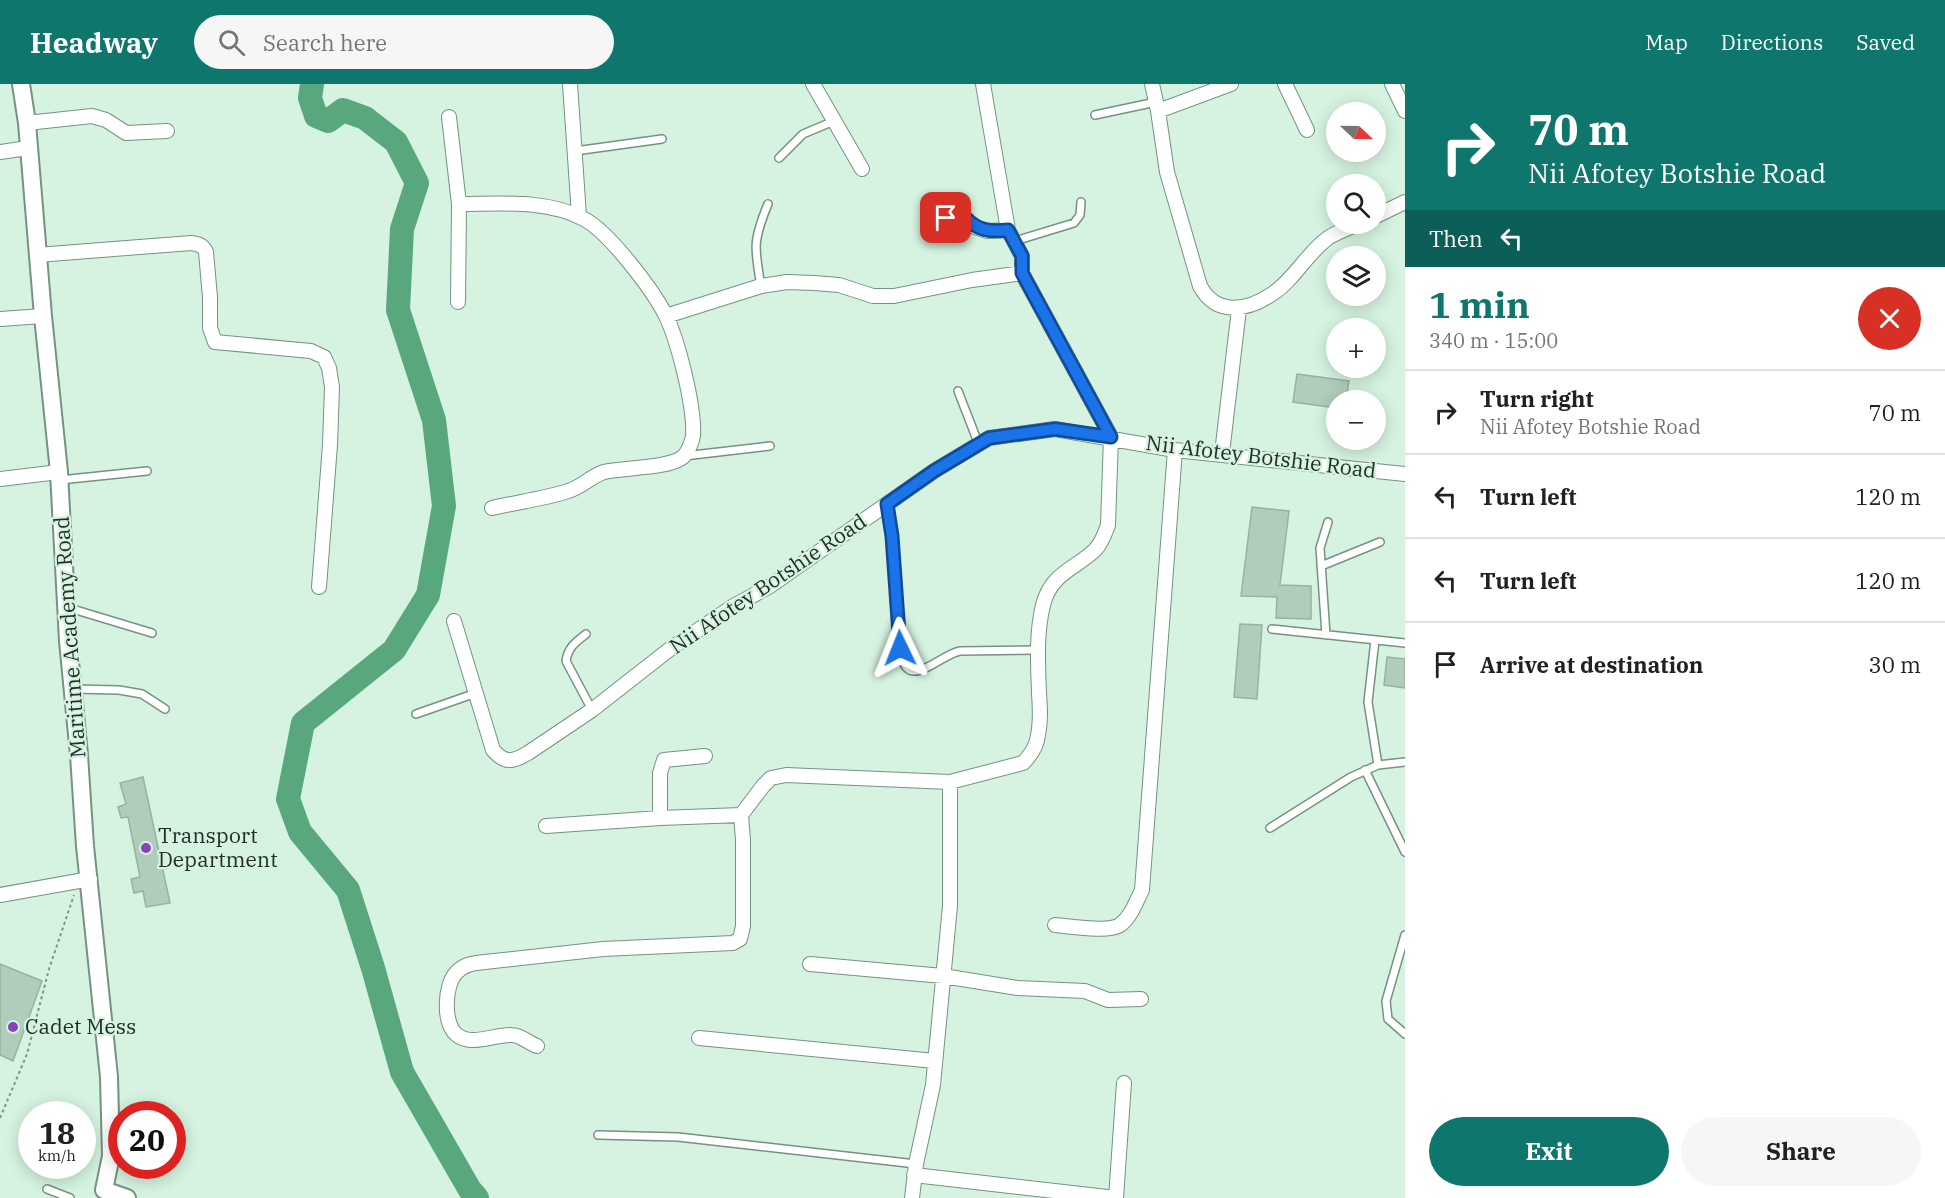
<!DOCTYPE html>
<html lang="en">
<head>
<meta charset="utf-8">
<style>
	body { margin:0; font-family:"IBM Plex Serif",serif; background:#f6f6f6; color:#202124; height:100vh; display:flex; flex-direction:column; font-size:22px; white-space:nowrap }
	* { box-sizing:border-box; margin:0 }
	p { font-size:20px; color:#757577 }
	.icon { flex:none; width:33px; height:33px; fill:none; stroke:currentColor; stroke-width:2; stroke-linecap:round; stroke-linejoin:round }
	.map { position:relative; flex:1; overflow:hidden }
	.drawer { display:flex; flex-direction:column; background:#fff; width:540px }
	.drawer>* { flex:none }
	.hud { background:#0f766e; color:#fff; overflow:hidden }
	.needle { width:39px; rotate:112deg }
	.fabs { position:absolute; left:1326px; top:18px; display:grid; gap:12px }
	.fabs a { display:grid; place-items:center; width:60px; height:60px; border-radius:50%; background:#fff; box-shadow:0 3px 15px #0003; font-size:30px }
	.speed { position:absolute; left:18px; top:1017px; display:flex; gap:12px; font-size:30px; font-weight:700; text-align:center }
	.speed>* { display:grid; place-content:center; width:78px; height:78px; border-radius:50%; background:#fff; box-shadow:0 3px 15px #0003; line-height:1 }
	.speed small { font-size:15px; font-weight:400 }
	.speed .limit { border:9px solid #d22; background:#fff; color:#111 }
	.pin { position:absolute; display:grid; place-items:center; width:51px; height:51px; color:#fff; margin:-26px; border-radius:12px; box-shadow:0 3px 9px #0006 }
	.me { position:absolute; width:66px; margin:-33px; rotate:358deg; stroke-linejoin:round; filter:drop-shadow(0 0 4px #0008) }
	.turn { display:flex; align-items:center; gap:21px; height:126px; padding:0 24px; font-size:27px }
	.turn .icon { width:78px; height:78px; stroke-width:2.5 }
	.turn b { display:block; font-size:42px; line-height:51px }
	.then { display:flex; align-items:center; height:57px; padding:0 24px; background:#0003; gap:12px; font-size:22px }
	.round { display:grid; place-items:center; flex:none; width:63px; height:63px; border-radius:32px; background:#f6f6f6 }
	.overview { display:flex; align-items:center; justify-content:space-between; height:102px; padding:0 24px }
	h1 { font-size:36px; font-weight:700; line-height:45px; color:#0f766e }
	.cta { display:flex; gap:12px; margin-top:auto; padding:12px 24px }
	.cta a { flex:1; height:69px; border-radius:36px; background:#0f766e; color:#fff; font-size:24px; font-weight:700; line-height:69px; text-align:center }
	.cta a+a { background:#f6f6f6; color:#202124 }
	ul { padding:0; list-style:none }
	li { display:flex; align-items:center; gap:18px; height:84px; padding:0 24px; border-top:2px solid #e0e0e0 }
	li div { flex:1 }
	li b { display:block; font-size:22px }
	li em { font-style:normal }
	header { display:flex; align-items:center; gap:36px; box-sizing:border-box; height:84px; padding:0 30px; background:#0f766e; color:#fff }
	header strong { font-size:28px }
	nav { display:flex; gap:33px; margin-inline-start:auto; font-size:21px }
	.search { width:420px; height:54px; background:#f6f6f6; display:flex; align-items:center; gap:15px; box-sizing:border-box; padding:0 21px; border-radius:33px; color:#757577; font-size:22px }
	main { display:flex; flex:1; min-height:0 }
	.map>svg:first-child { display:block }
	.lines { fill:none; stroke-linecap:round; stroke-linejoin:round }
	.river { stroke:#59a87d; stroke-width:24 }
	.building { fill:#afcdba; stroke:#96b3a1; stroke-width:1.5 }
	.service-casing { stroke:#769281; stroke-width:10 }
	.minor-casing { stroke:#769281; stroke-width:16 }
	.tertiary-casing { stroke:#769281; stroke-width:20 }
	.path { stroke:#7f9487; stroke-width:2; stroke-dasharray:3 3; stroke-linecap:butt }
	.service { stroke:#fff; stroke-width:7 }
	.minor { stroke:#fff; stroke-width:14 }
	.tertiary { stroke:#fff; stroke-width:16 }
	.route-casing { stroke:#114b97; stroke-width:15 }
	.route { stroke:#1a73e8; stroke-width:10 }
	.poi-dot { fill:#8643b7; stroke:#d5f3e0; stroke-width:2 }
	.labels { text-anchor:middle; stroke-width:4.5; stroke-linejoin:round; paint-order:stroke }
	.street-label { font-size:21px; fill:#222e26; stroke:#d5f3e0 }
	.poi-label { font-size:21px; fill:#222e26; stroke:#d5f3e0; text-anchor:start }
</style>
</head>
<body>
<header>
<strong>Headway</strong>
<div class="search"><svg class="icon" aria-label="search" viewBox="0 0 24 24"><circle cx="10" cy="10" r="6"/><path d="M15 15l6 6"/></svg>Search here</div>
<nav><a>Map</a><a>Directions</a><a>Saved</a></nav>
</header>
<main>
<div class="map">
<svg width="1405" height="1114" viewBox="0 0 1405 1114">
	<rect width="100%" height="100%" fill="#d5f3e0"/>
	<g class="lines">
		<path class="river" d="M312,0L310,14L316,32L328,37L343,26L365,34L396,58L417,99L402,145L398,226L434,336L444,422L428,511L394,566L303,639L288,715L300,748L348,806L373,884L402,988L470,1106L477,1114"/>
	</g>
	<path class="building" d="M1297,290L1349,297L1346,316H1336V324L1293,318Z
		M1252,423L1289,427L1280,501L1311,502V535L1276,534L1277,513L1241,512Z
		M1240,540L1262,541L1257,615L1234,613Z
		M1387,573L1405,575V604L1384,601Z
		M143,693L170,819L146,823L143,807L134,809L131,795L140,793L128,733L121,734L118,723L126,720L120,699Z
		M0,880L42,897L13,977L0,971Z"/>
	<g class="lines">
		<defs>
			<path id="service" d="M1095,31L1156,18
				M575,67L662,55
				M779,74L803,50L834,37
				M1015,157L1074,139L1080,131L1081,118
				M761,202C754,163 753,156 768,120
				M958,307L979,361
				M684,372L770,362
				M60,396L147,387
				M887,420L892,452L900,564C905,612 938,571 960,567L1038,566
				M1321,482L1380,458
				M66,523L152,549
				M1272,545L1405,559
				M586,550C576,558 568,563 566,577L592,626
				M1326,551L1320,464L1328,438
				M1375,556L1368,618L1378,681
				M73,605L119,606L142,610L165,625
				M416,630L476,609
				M1365,686L1405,768
				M1270,744L1351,693L1378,681L1405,678
				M1405,851L1386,917L1388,935L1405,950
				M598,1051L678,1053L916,1080
				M47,1105L70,1114"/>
			<path id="minor" d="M570,0L579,132
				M813,0L862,85
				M1152,0L1158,27L1167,88L1200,202C1216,232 1247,227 1272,210C1294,196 1307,169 1328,154C1337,148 1349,144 1358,140
				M1285,0L1307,46
				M1392,0L1405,27
				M1158,27L1231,0
				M449,33L459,120L458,218
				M27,39L92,32L106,36L126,49L167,47
				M0,68L28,64
				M459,120C500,120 546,115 584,135C609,148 653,206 666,232C678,257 695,323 693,352C692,358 688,368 684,372C671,385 623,383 604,388C591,392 582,403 568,407C544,415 517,418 492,424
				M1376,132L1405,118
				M928,135L963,134L975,143L987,147L1008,146
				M37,171L191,159C198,160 203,161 206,168L210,213V244L215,258L311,267L324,273L329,284L332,303L330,361L319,503
				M666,232L761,202L787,198L814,199L839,201L873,212H894L972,196L1022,189
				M0,235L43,232
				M1222,369L1239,225
				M0,395L59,388
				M454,537L493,666C505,680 513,678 528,669L592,626L670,565L732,523L770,502L934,387L989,354L1055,345L1175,366L1405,390
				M660,734V689L664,676L705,672
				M546,742L660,734L741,731
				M0,811L90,795
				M1055,841C1069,842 1108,849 1120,841C1131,833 1136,818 1142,806L1175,366
				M810,880L943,892L1018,904L1085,907L1108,916L1141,915
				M699,954L935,977
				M537,962C529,959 520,951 512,951C495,950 472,963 457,951C443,940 444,902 456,889C464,880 474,879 485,878L603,865L733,859L740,855L743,842V756L741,731L763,702L771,694L786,691L950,698L1023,679C1031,671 1037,662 1038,651C1041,637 1040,623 1039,609C1038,580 1036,550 1043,521C1051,489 1075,485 1095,466C1102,459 1105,449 1108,441L1111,353L1022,189V172L1008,146L983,0
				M914,1091L1116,1114
				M912,1114L916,1080L933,1001L950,822V698
				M1116,1114L1124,999"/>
			<path id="tertiary" d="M21,0L27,39L43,232L59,388L68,557L79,671L85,762L109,993L111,1072L104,1106L127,1114"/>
		</defs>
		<use href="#service" class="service-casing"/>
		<use href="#minor" class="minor-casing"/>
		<use href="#tertiary" class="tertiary-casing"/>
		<path class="path" d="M0,1034L27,970L49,885L74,811"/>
		<use href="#service" class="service"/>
		<use href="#minor" class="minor"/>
		<use href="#tertiary" class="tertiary"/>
	</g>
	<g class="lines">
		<defs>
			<path id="route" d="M900,564L892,452L887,420L934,387L989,354L1055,345L1111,353L1022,189V172L1008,146C991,148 978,147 966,134H946"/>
		</defs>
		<use href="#route" class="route-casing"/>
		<use href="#route" class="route"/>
	</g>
	<g class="poi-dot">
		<circle cx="146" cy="764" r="6"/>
		<circle cx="13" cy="943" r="6"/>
	</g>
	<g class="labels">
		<g class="street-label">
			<text transform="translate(1261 373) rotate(7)" y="7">Nii Afotey Botshie Road</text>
			<text transform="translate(768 500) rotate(-34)" y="7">Nii Afotey Botshie Road</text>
			<text transform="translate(70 553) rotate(-94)" y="7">Maritime Academy Road</text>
		</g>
		<g class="poi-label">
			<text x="158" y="759">Transport<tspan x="158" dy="24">Department</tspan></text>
			<text x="25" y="950">Cadet Mess</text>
		</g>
	</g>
</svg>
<div class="fabs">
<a><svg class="needle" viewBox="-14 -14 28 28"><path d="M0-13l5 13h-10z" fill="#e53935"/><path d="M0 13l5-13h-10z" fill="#757577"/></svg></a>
<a><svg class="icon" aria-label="search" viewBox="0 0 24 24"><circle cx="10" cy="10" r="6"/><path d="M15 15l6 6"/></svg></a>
<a><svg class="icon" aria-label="layers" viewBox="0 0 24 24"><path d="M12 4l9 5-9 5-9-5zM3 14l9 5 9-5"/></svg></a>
<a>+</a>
<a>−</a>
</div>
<div class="speed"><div>18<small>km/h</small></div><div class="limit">20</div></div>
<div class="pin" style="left:946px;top:134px;background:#d93025"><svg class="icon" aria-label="arrive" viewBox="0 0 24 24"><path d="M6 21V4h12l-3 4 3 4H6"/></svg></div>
<svg class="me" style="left:900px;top:564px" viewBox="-20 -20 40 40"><path d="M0-17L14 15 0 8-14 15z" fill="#1a73e8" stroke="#fff" stroke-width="4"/></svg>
</div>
<section class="drawer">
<div class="hud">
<div class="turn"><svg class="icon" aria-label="right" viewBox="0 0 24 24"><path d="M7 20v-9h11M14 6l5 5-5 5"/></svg><div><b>70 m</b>Nii Afotey Botshie Road</div></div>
<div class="then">Then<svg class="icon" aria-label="left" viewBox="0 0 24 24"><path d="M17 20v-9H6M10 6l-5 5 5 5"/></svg></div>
</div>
<div class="overview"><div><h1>1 min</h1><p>340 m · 15:00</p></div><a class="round" style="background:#d93025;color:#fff"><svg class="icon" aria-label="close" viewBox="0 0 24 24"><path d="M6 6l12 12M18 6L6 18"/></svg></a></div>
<ul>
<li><svg class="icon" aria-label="right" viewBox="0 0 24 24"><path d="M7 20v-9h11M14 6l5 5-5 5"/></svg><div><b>Turn right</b><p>Nii Afotey Botshie Road</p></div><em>70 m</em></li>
<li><svg class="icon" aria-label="left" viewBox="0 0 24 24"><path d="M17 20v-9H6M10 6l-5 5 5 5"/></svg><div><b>Turn left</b></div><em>120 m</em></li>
<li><svg class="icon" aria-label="left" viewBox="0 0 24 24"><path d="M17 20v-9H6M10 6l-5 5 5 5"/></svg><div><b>Turn left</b></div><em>120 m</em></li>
<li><svg class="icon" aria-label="arrive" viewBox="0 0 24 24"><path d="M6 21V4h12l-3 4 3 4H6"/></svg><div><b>Arrive at destination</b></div><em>30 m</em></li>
</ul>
<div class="cta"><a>Exit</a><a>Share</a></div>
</section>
</main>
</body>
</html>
